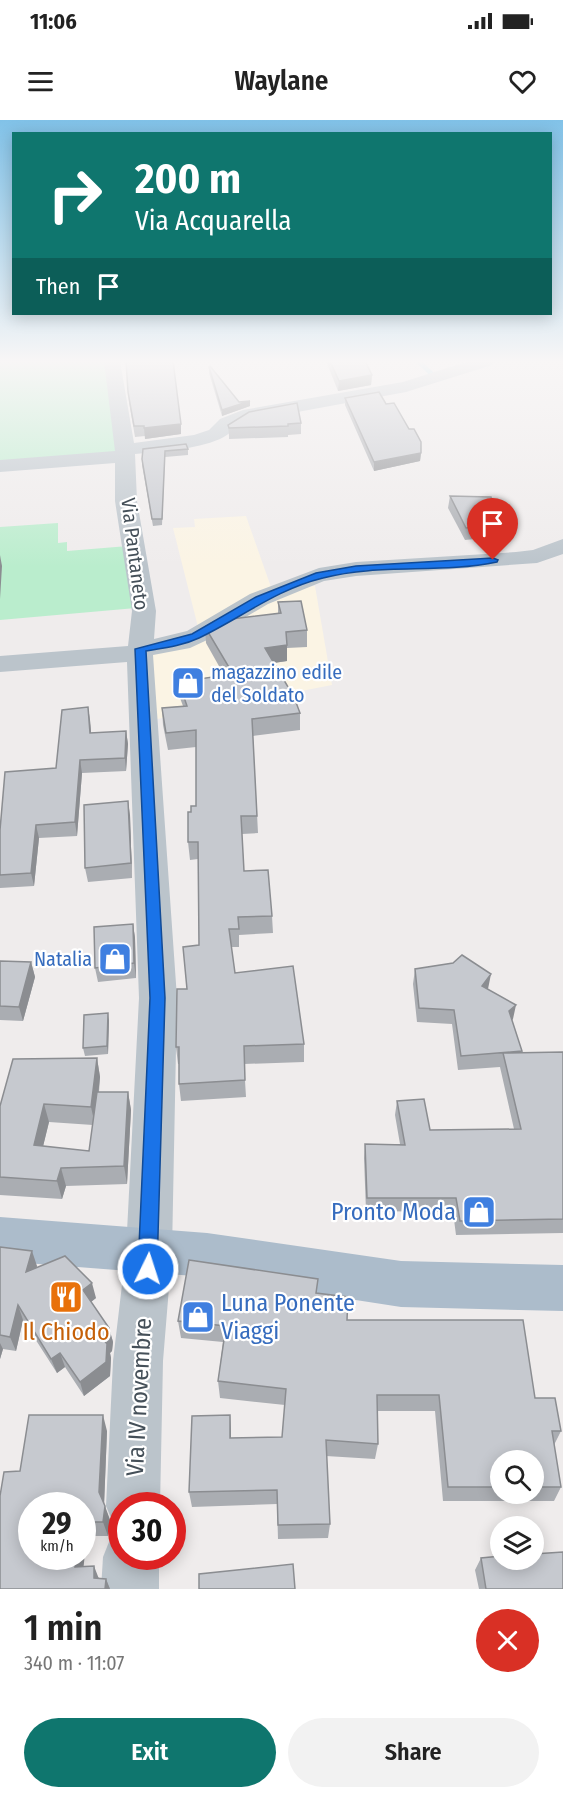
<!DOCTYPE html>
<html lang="en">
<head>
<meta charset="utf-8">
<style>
	body { margin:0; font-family:"Fira Sans Condensed",sans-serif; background:#f2f2f2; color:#222; height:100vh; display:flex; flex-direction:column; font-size:22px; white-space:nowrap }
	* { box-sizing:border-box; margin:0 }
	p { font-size:20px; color:#767676 }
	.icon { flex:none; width:33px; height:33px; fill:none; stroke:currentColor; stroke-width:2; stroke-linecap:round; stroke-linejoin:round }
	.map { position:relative; height:1469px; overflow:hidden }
	.panel { display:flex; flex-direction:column; background:#fff; flex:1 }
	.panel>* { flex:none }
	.hud { position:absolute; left:12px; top:12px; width:540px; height:183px; border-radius:0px; box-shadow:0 3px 15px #0003; background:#0f766e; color:#fff; overflow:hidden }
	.controls { position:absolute; left:490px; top:1330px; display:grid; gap:12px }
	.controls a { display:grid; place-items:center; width:54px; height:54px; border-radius:50%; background:#fff; box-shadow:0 3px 15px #0003; font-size:30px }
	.speed { position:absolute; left:18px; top:1372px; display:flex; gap:12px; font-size:30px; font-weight:700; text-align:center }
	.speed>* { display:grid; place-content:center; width:78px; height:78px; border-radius:50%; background:#fff; box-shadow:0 3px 15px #0003; line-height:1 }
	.speed small { font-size:15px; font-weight:400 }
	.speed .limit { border:9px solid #d22; background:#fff; color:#111 }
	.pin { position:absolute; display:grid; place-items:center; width:51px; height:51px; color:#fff; margin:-62px -26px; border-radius:50% 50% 50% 0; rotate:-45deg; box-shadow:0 0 6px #0007 }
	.pin .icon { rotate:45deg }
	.me { position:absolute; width:66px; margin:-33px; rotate:4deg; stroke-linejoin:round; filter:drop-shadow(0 0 4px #0008) }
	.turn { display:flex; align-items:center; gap:21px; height:126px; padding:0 24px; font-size:27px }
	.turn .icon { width:78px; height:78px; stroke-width:2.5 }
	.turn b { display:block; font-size:42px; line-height:51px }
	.then { display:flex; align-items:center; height:57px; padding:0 24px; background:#0003; gap:12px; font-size:22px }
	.round { display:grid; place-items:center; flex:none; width:63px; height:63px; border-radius:32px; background:#f2f2f2 }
	.headline { display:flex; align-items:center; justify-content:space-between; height:102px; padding:0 24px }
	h1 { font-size:36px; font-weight:600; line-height:45px }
	.button { display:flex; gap:12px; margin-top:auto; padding:12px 24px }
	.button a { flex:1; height:69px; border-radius:36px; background:#0f766e; color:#fff; font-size:24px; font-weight:600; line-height:69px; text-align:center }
	.button a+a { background:#f2f2f2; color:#222 }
	.status { display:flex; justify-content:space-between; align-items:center; height:42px; padding:0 30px; background:#fff; direction:ltr }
	.status svg { height:16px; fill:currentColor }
	header { display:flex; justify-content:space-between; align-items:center; height:78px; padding:0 24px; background:#fff; font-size:27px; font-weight:600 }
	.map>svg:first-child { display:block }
	.commercial { fill:#fbf4e4 }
	.green { fill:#baedcd }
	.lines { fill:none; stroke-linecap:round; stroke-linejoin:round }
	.stream { stroke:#88d6e9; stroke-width:4.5 }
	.minor { fill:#bbc4cb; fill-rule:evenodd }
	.major { fill:#acbccb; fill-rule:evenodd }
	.wall { fill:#aaadb2; fill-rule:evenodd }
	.shaded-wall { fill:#8b8d91 }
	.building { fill:#c6c9cf; stroke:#8b8d91; stroke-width:1.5 }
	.route { fill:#1a73e8; stroke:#114b97; stroke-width:1.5 }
	.labels { text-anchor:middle; stroke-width:4.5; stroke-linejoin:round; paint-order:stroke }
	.street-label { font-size:20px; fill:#455059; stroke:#fff }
	.shop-label { font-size:20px; fill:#366cbe; stroke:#fff; text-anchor:start }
	.near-shop-label { font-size:24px; fill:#366cbe; stroke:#fff; text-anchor:end }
	.near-food-label { font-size:24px; fill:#c56008; stroke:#fff }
	.near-street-label { font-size:24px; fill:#455059; stroke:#fff }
</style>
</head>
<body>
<div class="status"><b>11:06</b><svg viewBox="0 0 49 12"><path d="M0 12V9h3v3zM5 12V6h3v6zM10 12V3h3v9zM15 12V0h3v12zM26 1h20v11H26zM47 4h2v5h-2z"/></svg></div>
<header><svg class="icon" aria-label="menu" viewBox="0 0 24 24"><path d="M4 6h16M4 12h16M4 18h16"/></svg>Waylane<svg class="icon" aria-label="heart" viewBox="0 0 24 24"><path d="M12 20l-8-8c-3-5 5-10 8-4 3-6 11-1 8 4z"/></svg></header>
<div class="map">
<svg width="563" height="1469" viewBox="0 0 563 1469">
	<rect width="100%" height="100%" fill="#efecec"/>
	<path class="commercial" d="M246,396L272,470L315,466L332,565L147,601L148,533L201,519L173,408L195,407L194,399Z"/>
	<path class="green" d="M0,241H109L118,334L0,342Z
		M58,403V423L67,422V431L128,426L136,488L0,500V407Z"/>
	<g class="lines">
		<path class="stream" d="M418,241L434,256"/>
		<path class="minor" d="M104,241H120L134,323L194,315L209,310L220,299L243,290L403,262L469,241H494L492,245L406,272L248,301C237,306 229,315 220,319C194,330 163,331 135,334L137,381L156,491L154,519L187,511L250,474L319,448L356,442L516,432L533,430L563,419V434L537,443L356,456L324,461L268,484L205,521L190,528L153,535L177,878L172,1131L163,1241L160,1386H122V1409L114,1405L106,1386L113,1241L126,1131L139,878L127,542L0,552V536L128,526L132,491L115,381V343L0,352V340L115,331Z
			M122,1413V1437H159V1469H101L103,1437L111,1417Z"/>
		<path class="major" d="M0,1097L207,1113L401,1141L563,1145V1191L401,1187L207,1157L0,1141Z"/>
	</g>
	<path class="wall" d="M126,241L181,304V314L145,319V316L135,317L129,282Z
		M326,241H365L372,255L371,265L338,271Z
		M209,247L239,282L250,281V286L222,296L209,253Z
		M345,278L386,284L421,333L420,341L374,351L345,285Z
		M301,303V314L288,315V317L229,319V316L228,305Z
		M143,329H188V335L165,337L162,405L153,406L142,345V339Z
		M450,376L496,405L495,417L465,420L448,388Z
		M278,482L307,510V527L287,528V541L274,543L300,593V610L253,616L258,713L242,714L244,751L272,796L273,813L239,815V827H231L235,853L304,924V942L244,944L246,977L181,981L179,964V944H178L176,927L187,869L199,825L198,739L190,740L188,722L191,692L196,686V627L168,630L163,605L162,588L183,586L180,578L179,562L224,555L206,523L205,507L278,493Z
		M90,600L91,613L126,611L128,624L126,651L82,653L77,716L39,718L34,766L0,768V710L56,648Z
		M130,695L132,758L88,762L85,748Z
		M133,804L135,818L136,858L98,862L95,848Z
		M0,841L31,842L35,857L23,901L0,900Z
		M415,849L488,869L513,899L512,900L522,932H563V1113L456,1115L453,1092L366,1091L364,1038L365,1024H400L395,995L397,981L430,1010L514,1009L500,947L458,950L452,904L417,902L413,864Z
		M109,900L108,934L85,936L83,928Z
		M97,938L100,957L99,972H128L131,990L127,1064L66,1066L62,1079L0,1075V986ZM49,1002L93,1005L89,1031L43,1026Z
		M0,1127L37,1146L36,1148L96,1178L91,1182L109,1208L113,1222L112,1231L110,1233L111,1238L110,1256L84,1276L65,1247L57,1253L23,1200L16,1231L3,1229L0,1239Z
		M317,1173L347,1200L535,1278L561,1311L554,1325L561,1367L554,1381H443L435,1291H377L378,1324L375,1339L326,1336L330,1404L328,1418L278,1419L277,1384L192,1387L189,1372L230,1295L231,1318L282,1317L285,1285L220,1278L218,1261L223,1222L181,1218L178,1201ZM501,1341H534V1374H501Z
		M107,1311L104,1385L110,1400L108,1416H87L83,1447L99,1458L106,1459L110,1469H0L20,1351ZM32,1386H82V1437Z
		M481,1438L563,1469H479L475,1450Z"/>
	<path class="shaded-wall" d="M372,255L371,265L338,271L339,261Z
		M250,281V286L222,296V290Z
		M181,304V314L145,319L144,308Z
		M421,333L420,341L374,351V342Z
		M0,435L2,446L0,479Z
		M287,525V541L266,544L265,528Z
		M88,587L90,600L92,626L90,613Z
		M126,611L128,624L126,651L125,638Z
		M80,640L82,653L77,716L75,702Z
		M128,681L130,695L132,758L131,743Z
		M36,705L39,718L34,766L31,753Z
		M133,804L135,818L136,858L134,843Z
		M31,842L35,857L23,901L19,887Z
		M491,854L488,869L482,866Z
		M516,885L513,899L505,905L509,891Z
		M108,893L109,900L108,934L107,926Z
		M97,938L100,957L95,1005L91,987Z
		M128,972L131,990L127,1064L124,1046Z
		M44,984L49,1002L39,1043L34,1025Z
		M61,1048L66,1066L62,1079L57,1061Z
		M32,1131L37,1146L31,1167L26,1152Z
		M92,1163L96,1178L87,1185L83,1170Z
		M18,1185L23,1200L16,1231L10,1217Z
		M109,1208L113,1222L112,1231L110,1233L111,1238L110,1256L84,1276L80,1262L104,1220Z
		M0,1223L3,1229L0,1239Z
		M60,1233L65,1247L57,1253L51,1239Z
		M103,1295L107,1311L104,1386L99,1372Z
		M230,1295L231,1311V1333L230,1318Z
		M105,1386L110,1400L108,1416L103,1402Z
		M82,1406L87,1416L82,1460L75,1447L77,1437H82Z
		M94,1446L99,1459L94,1458Z
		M106,1459L110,1469H105Z"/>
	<path class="building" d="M126,241H173L181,304L144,308V306H134L128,272Z
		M330,241H365L372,255L339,261Z
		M210,246L239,282L250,281L222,290L209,247Z
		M379,272L386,284L394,283L409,309H414L421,322V333L374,342L345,278Z
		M297,283L301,303L288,304V306L229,308L228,305L249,292Z
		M186,324L188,329L165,331L162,399H152L142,339L143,329Z
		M450,376L491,377L496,405L466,408Z
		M301,481L307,510L286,512L287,525L265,528L294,577L300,593L252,599L257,696H241L244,751L268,750L272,796L238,797L239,809H229L235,853L293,846L304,924L244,926L245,960L179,964V927H176L177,869H187L183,827L199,825L198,722H188V692H191V686H196V610L166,613L162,588L187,586L179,562L233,554L205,507L215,501L281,493L278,482Z
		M88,587L90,613L126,611L125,638L80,640L75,702L36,705L31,753L0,755V710L5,652L56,648L62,590Z
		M128,681L131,743L85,748L84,685Z
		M133,804L134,843L95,848L94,807Z
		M462,835L491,854L482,866L516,885L509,891L522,931L461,936L454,890L419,888L415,849L453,843Z
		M0,841L31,842L19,887L0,886Z
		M108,893L107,926L83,928L84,895Z
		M563,932V1099L460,1101L456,1078H367L365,1024L405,1025L397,981L424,979L430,1010L521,1009L503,933Z
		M97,938L91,987L44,984L34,1025L89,1031L97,972H128L124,1046L61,1048L57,1061L0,1057V986L13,939Z
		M0,1127L32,1131L26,1152L65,1136L92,1163L83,1170L109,1208L108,1217L104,1220L107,1224L106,1242L80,1262L60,1233L51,1239L18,1185L10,1217L0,1215Z
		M189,1140L318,1159L316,1173L348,1177L347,1200H523L535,1278H555L561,1311H552L561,1367H534V1341H501V1367H448L439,1275H377L378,1324L326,1320L330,1404L278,1405L277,1370L189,1372L192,1296L230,1295V1318L282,1317L286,1269L218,1261L226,1206L178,1201Z
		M29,1295H103L99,1372L105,1386L103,1402H82V1386H32V1437H77L75,1447L94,1446V1458L106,1459L105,1469H0V1376L4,1352L20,1351Z
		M563,1432V1469H486L481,1438L501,1436V1440H534V1434Z
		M293,1444L295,1469H199V1454Z"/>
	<linearGradient id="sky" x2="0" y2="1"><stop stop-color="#81c2e8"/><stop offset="0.54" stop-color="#f8f6f6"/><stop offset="1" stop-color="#f8f6f6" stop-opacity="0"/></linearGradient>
	<rect width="563" height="447" fill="url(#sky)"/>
	<path class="route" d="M493,438L498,440L497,442C440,454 379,443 323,458C277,469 241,498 199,518C182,526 164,528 146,531L165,878L157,1149L154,1156L148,1159L141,1156L138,1149L150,878L135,529L192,514L256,477L316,453L356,446Z"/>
	<defs>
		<symbol id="shop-square" viewBox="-11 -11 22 22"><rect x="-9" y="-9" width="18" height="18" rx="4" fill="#3f7fe0" stroke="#fff"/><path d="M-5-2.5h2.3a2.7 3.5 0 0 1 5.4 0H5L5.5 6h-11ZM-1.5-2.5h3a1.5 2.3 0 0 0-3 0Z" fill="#fff"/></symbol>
		<symbol id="restaurant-square" viewBox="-11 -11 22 22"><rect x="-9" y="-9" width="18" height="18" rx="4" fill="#e8710a" stroke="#fff"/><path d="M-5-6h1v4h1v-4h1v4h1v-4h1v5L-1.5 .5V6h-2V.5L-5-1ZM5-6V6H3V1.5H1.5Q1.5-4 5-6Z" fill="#fff"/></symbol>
	</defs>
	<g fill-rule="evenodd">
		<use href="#shop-square" x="169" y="544" width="38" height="38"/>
		<use href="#shop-square" x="96" y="820" width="38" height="38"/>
		<use href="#shop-square" x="460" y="1073" width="38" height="38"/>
		<use href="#restaurant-square" x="47" y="1158" width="38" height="38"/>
		<use href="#shop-square" x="179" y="1178" width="38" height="38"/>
	</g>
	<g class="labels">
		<g class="street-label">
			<text transform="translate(135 434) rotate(83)" y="7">Via Pantaneto</text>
		</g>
		<g class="shop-label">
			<text x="211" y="559">magazzino edile<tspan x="211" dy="23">del Soldato</tspan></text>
			<text x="92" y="846" text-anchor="end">Natalia</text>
		</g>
		<g class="near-shop-label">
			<text x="456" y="1100">Pronto Moda</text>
			<text x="221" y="1191" text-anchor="start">Luna Ponente<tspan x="221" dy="28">Viaggi</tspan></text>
		</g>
		<g class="near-food-label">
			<text x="66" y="1220">Il Chiodo</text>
		</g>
		<g class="near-street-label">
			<text transform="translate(139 1277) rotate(-87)" y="8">Via IV novembre</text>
		</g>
	</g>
</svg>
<div class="controls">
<a><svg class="icon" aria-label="search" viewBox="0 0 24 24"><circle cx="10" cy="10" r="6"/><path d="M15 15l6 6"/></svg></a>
<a><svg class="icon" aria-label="layers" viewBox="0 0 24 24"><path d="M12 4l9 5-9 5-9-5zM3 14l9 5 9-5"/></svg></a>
</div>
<div class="speed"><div>29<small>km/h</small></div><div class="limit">30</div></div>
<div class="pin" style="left:493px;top:440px;background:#d93025"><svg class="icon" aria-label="arrive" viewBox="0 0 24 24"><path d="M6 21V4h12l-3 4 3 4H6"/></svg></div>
<svg class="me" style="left:148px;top:1149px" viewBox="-20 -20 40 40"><circle r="17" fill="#1a73e8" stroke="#fff" stroke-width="3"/><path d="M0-11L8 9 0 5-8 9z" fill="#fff"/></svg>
<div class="hud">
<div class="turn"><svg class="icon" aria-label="right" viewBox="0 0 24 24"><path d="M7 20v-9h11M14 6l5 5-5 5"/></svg><div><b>200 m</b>Via Acquarella</div></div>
<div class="then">Then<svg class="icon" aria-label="arrive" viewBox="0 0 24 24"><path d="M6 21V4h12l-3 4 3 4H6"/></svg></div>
</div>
</div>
<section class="panel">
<div class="headline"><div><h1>1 min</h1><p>340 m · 11:07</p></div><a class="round" style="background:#d93025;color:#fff"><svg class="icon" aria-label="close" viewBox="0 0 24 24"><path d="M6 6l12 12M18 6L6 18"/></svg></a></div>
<div class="button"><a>Exit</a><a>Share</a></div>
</section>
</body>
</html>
